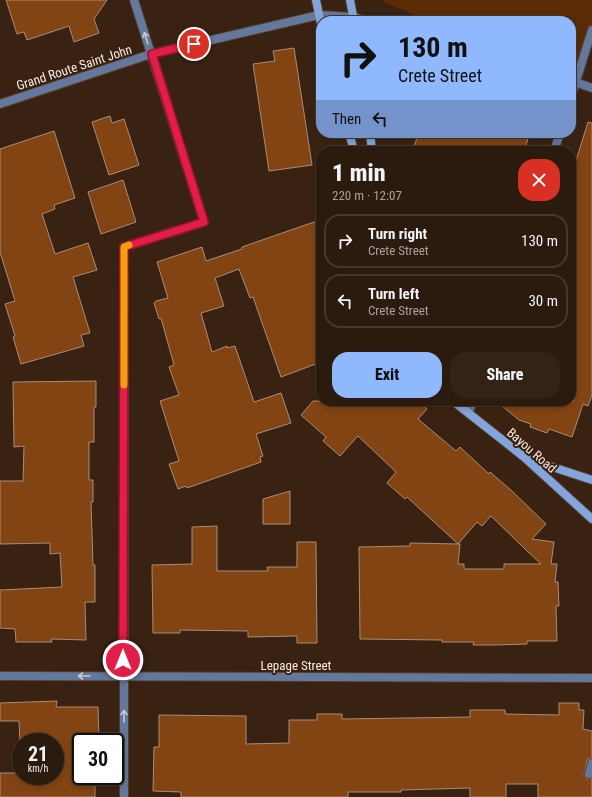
<!DOCTYPE html>
<html lang="en">
<head>
<meta charset="utf-8">
<style>
	body { margin:0; font-family:"Roboto Condensed",sans-serif; background:#332317; color:#f1f3f6; height:100vh; display:flex; flex-direction:column; font-size:15px; white-space:nowrap }
	* { box-sizing:border-box; margin:0 }
	p { font-size:13px; color:#a6a19e }
	.icon { flex:none; width:22px; height:22px; fill:none; stroke:currentColor; stroke-width:2; stroke-linecap:round; stroke-linejoin:round }
	.map { position:relative; flex:1; overflow:hidden }
	.details { position:absolute; left:316px; top:146px; width:260px; height:260px; display:flex; flex-direction:column; background:#2b1a0e; border-radius:16px; box-shadow:0 2px 6px #0003,0 0 0 1px #47382e }
	.details>* { flex:none }
	.guide { position:absolute; left:316px; top:16px; width:260px; height:122px; border-radius:16px; box-shadow:0 2px 6px #0003,0 0 0 1px #47382e; background:#90b8fd; color:#111; overflow:hidden }
	.speed { position:absolute; left:12px; top:733px; display:flex; gap:8px; font-size:20px; font-weight:700; text-align:center }
	.speed>* { display:grid; place-content:center; width:52px; height:52px; border-radius:50%; background:#2b1a0e; box-shadow:0 2px 6px #0003,0 0 0 1px #47382e; line-height:1 }
	.speed small { font-size:10px; font-weight:400 }
	.speed .limit { border:2px solid #111; border-radius:6px; background:#fff; color:#111 }
	.pin { position:absolute; display:grid; place-items:center; width:34px; height:34px; color:#fff; margin:-17px; border:2px solid #fff; border-radius:50%; box-shadow:0 1px 4px #0007 }
	.me { position:absolute; width:44px; margin:-22px; rotate:0deg; stroke-linejoin:round; filter:drop-shadow(0 0 3px #0008) }
	.turn { display:flex; align-items:center; gap:14px; height:84px; padding:0 16px; font-size:18px }
	.turn .icon { width:52px; height:52px; stroke-width:2.5 }
	.turn b { display:block; font-size:28px; line-height:34px }
	.then { display:flex; align-items:center; height:38px; padding:0 16px; background:#0003; gap:8px; font-size:15px }
	.round { display:grid; place-items:center; flex:none; width:42px; height:42px; border-radius:16px; background:#332317 }
	.overview { display:flex; align-items:center; justify-content:space-between; height:68px; padding:0 16px }
	h1 { font-size:24px; font-weight:800; line-height:30px }
	.button { display:flex; gap:8px; margin-top:auto; padding:8px 16px }
	.button a { flex:1; height:46px; border-radius:16px; background:#90b8fd; color:#111; font-size:16px; font-weight:800; line-height:46px; text-align:center }
	.button a+a { background:#332317; color:#f1f3f6 }
	ul { padding:0; list-style:none }
	li { display:flex; align-items:center; gap:12px; height:54px; margin:0 8px 6px; padding:0 8px; border:2px solid #47382e; border-radius:16px }
	li div { flex:1 }
	li b { display:block; font-size:15px }
	li em { font-style:normal }
	.map>svg:first-child { display:block }
	.green { fill:#5a2b04 }
	.building { fill:#824412; stroke:#aa8c7a; fill-rule:evenodd }
	.lines { fill:none; stroke-linecap:round; stroke-linejoin:round }
	.lane-casing { stroke:#543e2f; stroke-width:10 }
	.street-casing { stroke:#543e2f; stroke-width:10 }
	.secondary-casing { stroke:#543e2f; stroke-width:10 }
	.lane { stroke:#63789a; stroke-width:8 }
	.street { stroke:#63789a; stroke-width:8 }
	.secondary { stroke:#84a5db; stroke-width:8 }
	.oneway { stroke:#cdc8cb }
	.route-casing { stroke:#92132f; stroke-width:10 }
	.route { stroke:#e11d48; stroke-width:7 }
	.slow { stroke:#f59e0b; stroke-width:7 }
	.labels { text-anchor:middle; stroke-width:4; stroke-linejoin:round; paint-order:stroke }
	.street-label { font-size:13px; fill:#fbeae0; stroke:#392212 }
</style>
</head>
<body>
<div class="map">
<svg width="592" height="797" viewBox="0 0 592 797">
	<rect width="100%" height="100%" fill="#392212"/>
	<path class="green" d="M383,0H592V30L576,82L571,80V21H429L384,2Z"/>
	<path class="building" d="M6,0H107L94,19L99,33L74,42L69,26L27,40L24,32L17,34Z
		M294,48L312,165L269,171L253,64L275,61L273,51Z
		M110,116L112,123L124,119L139,165L109,175L92,122Z
		M588,122L592,123V395L588,406L583,404L572,437L549,429L547,433L530,427L531,424L519,420L496,401H574L571,400V177Z
		M54,131L75,198L54,205L55,209L42,214L55,254L88,243L97,270L73,277L90,333L81,335L84,346L21,364L13,337L15,336L5,304L15,301L0,252V149Z
		M419,133H530L524,151H412Z
		M123,180L136,222L101,234L88,192Z
		M317,221L321,234V362L281,377L253,297L250,298L239,269L215,278L224,306L201,313L212,352L227,346V348L235,346L254,402L281,393L291,423L256,434L263,456L260,457L261,462L187,488L186,486L178,489L169,464L179,461L160,401L179,395L169,367L174,365L161,318L159,319L154,303L156,301L168,298L157,262L202,247L206,261L242,249V247Z
		M96,381V407H94V442H89V480H93V502H91L93,565H95V602H85L86,640L51,639L52,642H16L15,629L0,628V590L62,587L60,553L50,554V543L0,544V481H23L24,446L14,447L13,382Z
		M313,401H419L427,409L418,419L456,451L460,447L489,474L490,472L512,491L546,524L532,539L554,542L551,564H557L555,582H558L559,606H556L557,641H527V644L496,645H473L474,642H442V640L360,639L359,547L410,546V543L458,544L407,497L405,499L387,483L396,472L358,436L340,456L323,441L326,437L301,415ZM491,516L524,548L541,564H504V569H464V564H458L460,544H458L477,522L482,526Z
		M290,491V524H263V499Z
		M217,526V571H268L267,567H297V542H316L317,643H297V636L248,637V631L180,630V633H153L152,565L192,564V527Z
		M57,701L56,707H98L99,742H81V776H95V797H0V773H21V776H55V742H20L19,721H0V703Z
		M559,703H579V710H584L583,729L592,731V758L588,759L587,761L584,775L587,779L592,778V797H538V784H506V797H470V788L401,790V792H348V797H181V792L153,791L154,747H159V715L246,716V744L289,743V720H317V714H342V719L470,717V710H505V714L559,715Z"/>
	<g class="lines">
		<defs>
			<path id="lane" d="M589,774L592,763"/>
			<path id="street" d="M572,81L592,88
				M571,97L592,30
				M0,104L151,54L319,15L354,17L366,21
				M554,151L560,133
				M469,412L473,401
				M0,676L592,678
				M124,797V247L204,222L134,0"/>
			<path id="secondary" d="M316,0L321,24
				M350,0L354,21
				M349,133L354,151
				M370,133L372,151
				M453,401L524,457L592,519
				M528,459L592,480"/>
		</defs>
		<use href="#lane" class="lane-casing"/>
		<use href="#street" class="street-casing"/>
		<use href="#secondary" class="secondary-casing"/>
		<use href="#lane" class="lane"/>
		<use href="#street" class="street"/>
		<use href="#secondary" class="secondary"/>
	</g>
	<defs><path id="oneway-shaft" d="M-6 0H5M1.5-3L5.5 0L1.5 3" fill="none" stroke-width="1.6" stroke-linecap="round" stroke-linejoin="round"/></defs>
	<g class="oneway">
		<use href="#oneway-shaft" transform="translate(146 38) rotate(-108)"/>
		<use href="#oneway-shaft" transform="translate(84 676) rotate(-180)"/>
		<use href="#oneway-shaft" transform="translate(124 716) rotate(-90)"/>
	</g>
	<g class="lines">
		<defs>
			<path id="route" d="M123,660L124,247L204,222L152,54L194,44"/>
		</defs>
		<use href="#route" class="route-casing"/>
		<use href="#route" class="route"/>
		<path class="slow" d="M124,385V247L129,245"/>
	</g>
	<g class="labels">
		<g class="street-label">
			<text transform="translate(74 67) rotate(-18)" y="5">Grand Route Saint John</text>
			<text transform="translate(532 450) rotate(41)" y="5">Bayou Road</text>
			<text x="296" y="670">Lepage Street</text>
		</g>
	</g>
</svg>
<div class="speed"><div>21<small>km/h</small></div><div class="limit">30</div></div>
<div class="pin" style="left:194px;top:44px;background:#d93025"><svg class="icon" aria-label="arrive" viewBox="0 0 24 24"><path d="M6 21V4h12l-3 4 3 4H6"/></svg></div>
<svg class="me" style="left:123px;top:660px" viewBox="-20 -20 40 40"><circle r="17" fill="#e11d48" stroke="#fff" stroke-width="3"/><path d="M0-11L8 9 0 5-8 9z" fill="#fff"/></svg>
<div class="guide">
<div class="turn"><svg class="icon" aria-label="right" viewBox="0 0 24 24"><path d="M7 20v-9h11M14 6l5 5-5 5"/></svg><div><b>130 m</b>Crete Street</div></div>
<div class="then">Then<svg class="icon" aria-label="left" viewBox="0 0 24 24"><path d="M17 20v-9H6M10 6l-5 5 5 5"/></svg></div>
</div>
<section class="details">
<div class="overview"><div><h1>1 min</h1><p>220 m · 12:07</p></div><a class="round" style="background:#d93025;color:#fff"><svg class="icon" aria-label="close" viewBox="0 0 24 24"><path d="M6 6l12 12M18 6L6 18"/></svg></a></div>
<ul>
<li><svg class="icon" aria-label="right" viewBox="0 0 24 24"><path d="M7 20v-9h11M14 6l5 5-5 5"/></svg><div><b>Turn right</b><p>Crete Street</p></div><em>130 m</em></li>
<li><svg class="icon" aria-label="left" viewBox="0 0 24 24"><path d="M17 20v-9H6M10 6l-5 5 5 5"/></svg><div><b>Turn left</b><p>Crete Street</p></div><em>30 m</em></li>
</ul>
<div class="button"><a>Exit</a><a>Share</a></div>
</section>
</div>
</body>
</html>
